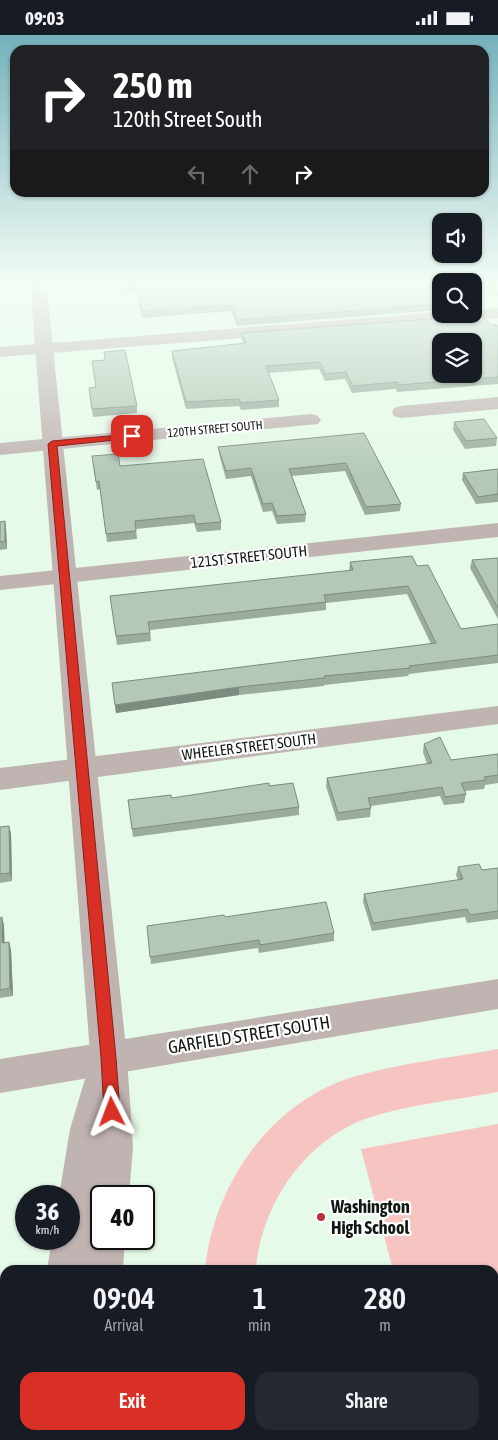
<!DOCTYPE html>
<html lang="en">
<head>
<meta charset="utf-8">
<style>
	body { margin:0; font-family:"Asap Condensed",sans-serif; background:#242831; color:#f1f3f6; height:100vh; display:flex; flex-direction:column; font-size:19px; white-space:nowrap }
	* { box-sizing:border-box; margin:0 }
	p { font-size:16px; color:#9ea1a6 }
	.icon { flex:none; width:28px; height:28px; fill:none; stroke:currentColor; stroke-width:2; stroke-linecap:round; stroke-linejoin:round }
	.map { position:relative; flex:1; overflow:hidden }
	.side { position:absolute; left:0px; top:1230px; width:499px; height:175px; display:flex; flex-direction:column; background:#171b24; border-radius:15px 15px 0 0; box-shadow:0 1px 4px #0004 }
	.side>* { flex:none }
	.hud { position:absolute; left:10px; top:10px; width:479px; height:152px; border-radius:15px; box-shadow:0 1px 4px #0004; background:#202124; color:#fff; overflow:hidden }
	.buttons { position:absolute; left:432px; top:178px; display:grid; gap:10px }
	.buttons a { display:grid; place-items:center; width:50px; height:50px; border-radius:10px; background:#171b24; box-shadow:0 1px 4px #0004; font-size:25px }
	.speed { position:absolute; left:15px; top:1150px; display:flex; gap:10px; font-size:25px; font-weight:700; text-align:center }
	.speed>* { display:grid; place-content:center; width:65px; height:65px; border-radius:50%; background:#171b24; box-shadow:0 1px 4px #0004; line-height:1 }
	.speed small { font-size:12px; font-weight:400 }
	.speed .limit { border:2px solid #111; border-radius:8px; background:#fff; color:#111 }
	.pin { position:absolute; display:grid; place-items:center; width:42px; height:42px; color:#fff; margin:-21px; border-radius:10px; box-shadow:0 2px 8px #0006 }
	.me { position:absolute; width:55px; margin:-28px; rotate:357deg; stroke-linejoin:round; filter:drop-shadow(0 0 4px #0008) }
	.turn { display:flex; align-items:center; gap:18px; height:105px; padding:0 20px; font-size:22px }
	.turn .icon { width:65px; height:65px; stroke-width:2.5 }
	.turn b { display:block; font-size:35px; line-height:42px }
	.lanes { display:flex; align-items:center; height:48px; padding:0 20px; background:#0003; justify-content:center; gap:25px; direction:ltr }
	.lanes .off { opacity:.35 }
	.eta { display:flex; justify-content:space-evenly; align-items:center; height:85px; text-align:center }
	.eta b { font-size:30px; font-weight:600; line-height:35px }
	.action { display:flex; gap:10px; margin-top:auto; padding:10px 20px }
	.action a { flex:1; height:58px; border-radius:15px; background:#d93025; color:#fff; font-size:20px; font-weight:600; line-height:58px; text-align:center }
	.action a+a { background:#242831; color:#f1f3f6 }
	.status { display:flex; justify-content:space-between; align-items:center; height:35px; padding:0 25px; background:#171b24; direction:ltr }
	.status svg { height:14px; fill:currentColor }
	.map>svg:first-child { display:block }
	.green { fill:#f6c5c2 }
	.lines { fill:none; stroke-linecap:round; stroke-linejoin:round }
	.minor { fill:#c0b4b3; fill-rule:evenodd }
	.tertiary { fill:#c0b4b3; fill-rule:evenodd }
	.wall { fill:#9aac9d }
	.shaded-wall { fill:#7d8c80 }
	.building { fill:#b3c8b7; stroke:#7d8c80; fill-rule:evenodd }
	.route { fill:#d93025; stroke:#8d1f18 }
	.poi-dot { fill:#be2e38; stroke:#fff; stroke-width:2 }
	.labels { text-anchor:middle; stroke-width:4.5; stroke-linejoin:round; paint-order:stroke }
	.far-street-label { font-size:12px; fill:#101812; stroke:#fff }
	.street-label { font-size:15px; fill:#101812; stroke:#fff }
	.near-street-label { font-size:18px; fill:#101812; stroke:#fff }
	.near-poi-label { font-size:18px; font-weight:bold; fill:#101812; stroke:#fff; text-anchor:start }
</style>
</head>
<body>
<div class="status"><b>09:03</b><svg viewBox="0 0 49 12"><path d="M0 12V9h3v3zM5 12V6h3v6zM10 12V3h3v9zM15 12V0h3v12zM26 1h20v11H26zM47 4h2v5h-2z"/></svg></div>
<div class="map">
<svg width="498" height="1405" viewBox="0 0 498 1405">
	<rect width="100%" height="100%" fill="#e5fae8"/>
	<path class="green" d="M498,1014V1057C456,1065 412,1069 371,1082C306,1103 261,1169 256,1235H205C213,1151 270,1067 353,1042C400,1028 450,1023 498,1014Z
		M498,1089V1405H438L436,1400H494V1235H393L361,1114Z
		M234,1400H301L305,1405H237Z"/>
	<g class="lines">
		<path class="minor" d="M498,273V283L0,322V312L441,277L474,279V275Z
			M498,362V374L401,383L394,381L392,377L394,373L401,371Z
			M311,379L318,381L321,385L318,389L0,420V408Z
			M498,488V502L0,555V541Z
			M498,671V689L0,755V733Z
			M498,944V974L0,1058V1024Z"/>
		<path class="tertiary" d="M30,246H46L127,1023L133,1112L129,1161H101V1178L97,1176L95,1188L101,1185V1204H125L123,1235H47L52,1204H69V1161H59L70,1094L85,1044L91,1031Z
			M481,246H497L498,261L492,259Z
			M5,1398V1400H50L48,1405H2Z
			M55,1400H101L99,1405H53Z"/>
	</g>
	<path class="wall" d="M122,246H457H441V275L237,291L231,276L142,283L136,256L124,257Z
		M491,290L498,292V349L397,357L396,354L352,358L345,344L325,346L319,334L268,338L279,365V372L241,375L239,371L186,374L172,323V316L243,309L242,305V298Z
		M104,317L137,371V378L93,382L89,353L95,352L105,325Z
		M454,387L497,403L496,411L465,414L453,395Z
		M364,398L401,469L400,476L365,480L345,436L292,441L306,479L305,487L277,489L272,476L263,477L251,441L226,444L219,419L218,412Z
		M92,421L120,431L221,487V495L197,497L194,488L136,494L137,504L107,507L100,454L97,455Z
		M498,434V467L476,469L462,445L463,438Z
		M5,486L6,494L7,514L0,515V487Z
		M498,523V584L470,533L472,525Z
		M350,527L417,531L461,594L498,589V628L409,639L408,641L324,650V651L239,660L116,678L112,648L431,609L407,559L326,568V575L150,595L151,606L117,610L110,561L349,536Z
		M424,709L451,725L498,719V748L485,750L484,754L465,756L466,759L464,768L444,770L440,761L371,771V773L370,782L337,786L326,751L327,743L427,729L423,717Z
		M269,751L299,772V780L133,802L128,765L172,763Z
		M9,791L11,799L12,846L0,848V792Z
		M458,832L482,835L498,833V884L467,888L465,882L372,896L363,867L364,859L458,845L456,840Z
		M225,882L334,898V906L259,918L258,913L151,929L147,891Z
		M0,883L4,890V908L9,907L11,915L13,961L0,963Z"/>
	<path class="shaded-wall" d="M5,486L6,494L7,514L5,506Z
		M239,652V660L116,678L115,670Z
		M9,791L11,799L12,846L10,838Z
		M2,882L4,890L5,916L2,908Z
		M9,907L11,915L13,961L10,953Z"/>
	<path class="building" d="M123,246H457H441V269L237,285L231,270L142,276L135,250L124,251Z
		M482,280L491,290L496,289L498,292V342L398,350L397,347L353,351L346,337L325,339L320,327L266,331L279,365L241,368L239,364L186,367L172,316L246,308L242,298ZM441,306H474V339H441Z
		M125,315L137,371L92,374L89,353L96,352L92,326L105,325L104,317Z
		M484,384L497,403L466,406L454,387Z
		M364,398L401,469L366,472L346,428L289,434L306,479L277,481L272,468L263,469L251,433L226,436L218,412Z
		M118,419L120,431L203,424L221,487L196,489L194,480L135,486L136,496L106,499L99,446L96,447L92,421Z
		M498,434V459L478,462L463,438Z
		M5,486V506L0,507V487Z
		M412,521L417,531L428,530L461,594L498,589V620L409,631L410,633L324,641L325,643L239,652L115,670L112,648L436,608L408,551L324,560L326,567L148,587L150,598L116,601L110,561L353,535L350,527Z
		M498,523V573L472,525Z
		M440,702L451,725L498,719V740L484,742L486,745L461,748L466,759L445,762L442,752L368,763L371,773L338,778L327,743L432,728L424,709Z
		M269,748V751L293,748L299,772L132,794L128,765L171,760L172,763Z
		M9,791L10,838L0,839V792Z
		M479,829L482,835L498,833V876L470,880L467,874L373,888L364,859L463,844L458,832Z
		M326,867L334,898L260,910L259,905L150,922L147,891L224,880L225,882Z
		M2,882V908L9,907L10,953L0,955V883Z"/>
	<linearGradient id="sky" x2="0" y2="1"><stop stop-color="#75b1bb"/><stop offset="0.56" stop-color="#f3fdf5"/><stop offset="1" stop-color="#f3fdf5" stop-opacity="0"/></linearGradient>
	<rect width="498" height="443" fill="url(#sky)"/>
	<path class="route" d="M132,399L136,401L135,403L57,411L116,1023L120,1077L117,1082L112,1084L106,1082L104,1077L101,1023L48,409L52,406Z"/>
	<circle class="poi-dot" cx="321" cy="1182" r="5"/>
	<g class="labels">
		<g class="far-street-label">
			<text transform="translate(215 394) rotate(-5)" y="4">120TH STREET SOUTH</text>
		</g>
		<g class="street-label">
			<text transform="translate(249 522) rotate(-6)" y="5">121ST STREET SOUTH</text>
			<text transform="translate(249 712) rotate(-7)" y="5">WHEELER STREET SOUTH</text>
		</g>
		<g class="near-street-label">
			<text transform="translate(249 1000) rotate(-9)" y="6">GARFIELD STREET SOUTH</text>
		</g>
		<g class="near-poi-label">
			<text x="331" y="1178">Washington<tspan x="331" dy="21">High School</tspan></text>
		</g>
	</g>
</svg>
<div class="buttons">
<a><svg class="icon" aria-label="sound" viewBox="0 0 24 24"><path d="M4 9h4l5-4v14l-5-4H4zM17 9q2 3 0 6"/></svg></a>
<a><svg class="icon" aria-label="search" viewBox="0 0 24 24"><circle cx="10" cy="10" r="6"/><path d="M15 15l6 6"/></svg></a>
<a><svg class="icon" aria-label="layers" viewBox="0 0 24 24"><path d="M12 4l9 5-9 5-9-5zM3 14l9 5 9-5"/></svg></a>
</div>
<div class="speed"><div>36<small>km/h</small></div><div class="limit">40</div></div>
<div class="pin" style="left:132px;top:401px;background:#d93025"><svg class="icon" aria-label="arrive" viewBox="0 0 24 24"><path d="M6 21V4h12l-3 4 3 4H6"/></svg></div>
<svg class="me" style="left:112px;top:1077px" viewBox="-20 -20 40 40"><path d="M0-17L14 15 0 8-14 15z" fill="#d93025" stroke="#fff" stroke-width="4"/></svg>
<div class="hud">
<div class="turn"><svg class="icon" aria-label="right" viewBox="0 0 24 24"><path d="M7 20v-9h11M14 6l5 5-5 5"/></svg><div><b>250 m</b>120th Street South</div></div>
<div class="lanes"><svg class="icon off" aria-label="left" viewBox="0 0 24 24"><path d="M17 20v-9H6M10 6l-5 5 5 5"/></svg><svg class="icon off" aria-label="ahead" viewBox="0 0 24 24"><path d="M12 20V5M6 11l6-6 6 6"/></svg><svg class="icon" aria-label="right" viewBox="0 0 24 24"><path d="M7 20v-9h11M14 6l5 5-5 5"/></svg></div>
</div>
<section class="side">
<div class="eta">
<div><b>09:04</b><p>Arrival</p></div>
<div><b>1</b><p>min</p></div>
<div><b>280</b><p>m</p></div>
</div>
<div class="action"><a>Exit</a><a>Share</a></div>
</section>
</div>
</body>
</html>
